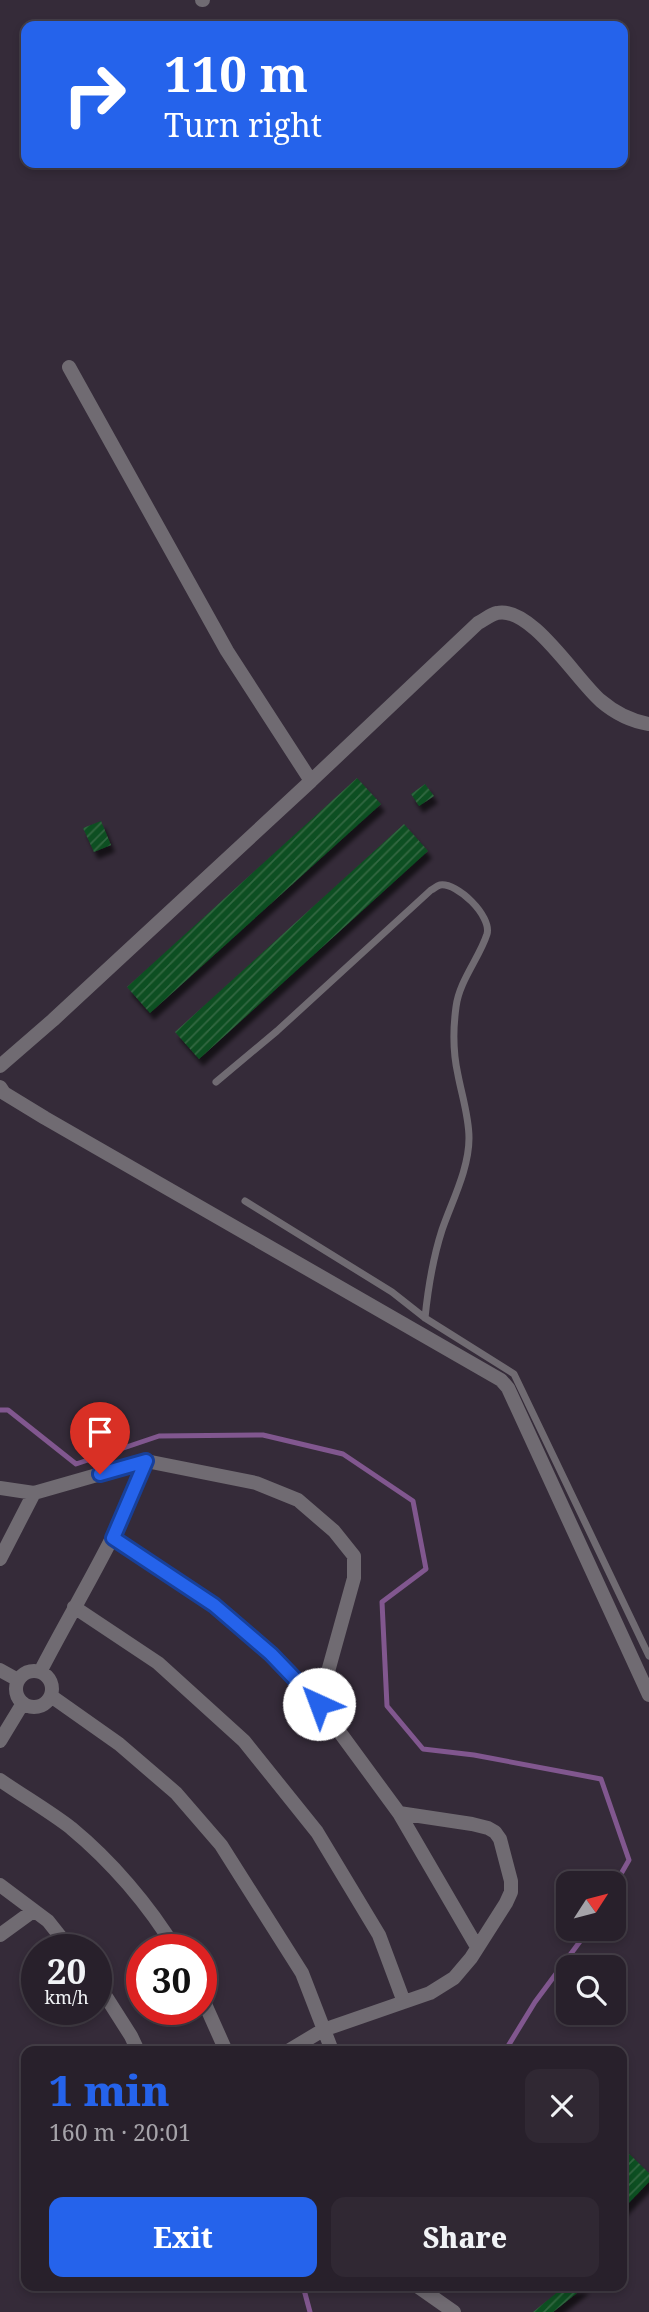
<!DOCTYPE html>
<html lang="en">
<head>
<meta charset="utf-8">
<style>
	body { margin:0; font-family:"Noto Serif",serif; background:#302833; color:#f1f3f6; height:100vh; display:flex; flex-direction:column; font-size:26px; white-space:nowrap }
	* { box-sizing:border-box; margin:0 }
	p { font-size:23px; color:#a5a3a9 }
	.icon { flex:none; width:38px; height:38px; fill:none; stroke:currentColor; stroke-width:2; stroke-linecap:round; stroke-linejoin:round }
	.map { position:relative; flex:1; overflow:hidden }
	.panel { position:absolute; left:21px; top:2046px; width:606px; height:245px; display:flex; flex-direction:column; background:#28202b; border-radius:14px; box-shadow:0 4px 10px #0003,0 0 0 2px #443e47 }
	.panel>* { flex:none }
	.banner { position:absolute; left:21px; top:21px; width:607px; height:147px; border-radius:14px; box-shadow:0 4px 10px #0003,0 0 0 2px #443e47; background:#2563eb; color:#fff; overflow:hidden }
	.needle { width:46px; rotate:54deg }
	.tools { position:absolute; left:556px; top:1871px; display:grid; gap:14px }
	.tools a { display:grid; place-items:center; width:70px; height:70px; border-radius:14px; background:#28202b; box-shadow:0 4px 10px #0003,0 0 0 2px #443e47; font-size:35px }
	.speed { position:absolute; left:21px; top:1934px; display:flex; gap:14px; font-size:35px; font-weight:700; text-align:center }
	.speed>* { display:grid; place-content:center; width:91px; height:91px; border-radius:50%; background:#28202b; box-shadow:0 4px 10px #0003,0 0 0 2px #443e47; line-height:1 }
	.speed small { font-size:18px; font-weight:400 }
	.speed .limit { border:10px solid #d22; background:#fff; color:#111 }
	.pin { position:absolute; display:grid; place-items:center; width:60px; height:60px; color:#fff; margin:-72px -30px; border-radius:50% 50% 50% 0; rotate:-45deg; box-shadow:0 0 7px #0007 }
	.pin .icon { rotate:45deg }
	.me { position:absolute; width:77px; margin:-38px; rotate:317deg; stroke-linejoin:round; filter:drop-shadow(0 0 5px #0008) }
	.turn { display:flex; align-items:center; gap:24px; height:147px; padding:0 28px; font-size:32px }
	.turn .icon { width:91px; height:91px; stroke-width:2.5 }
	.turn b { display:block; font-size:49px; line-height:60px }
	.round { display:grid; place-items:center; flex:none; width:74px; height:74px; border-radius:14px; background:#302833 }
	.headline { display:flex; align-items:center; justify-content:space-between; height:119px; padding:0 28px }
	h1 { font-size:42px; font-weight:800; line-height:52px; color:#2563eb }
	.cta { display:flex; gap:14px; margin-top:auto; padding:14px 28px }
	.cta a { flex:1; height:80px; border-radius:14px; background:#2563eb; color:#fff; font-size:28px; font-weight:800; line-height:80px; text-align:center }
	.cta a+a { background:#302833; color:#f1f3f6 }
	.map>svg:first-child { display:block }
	.lines { fill:none; stroke-linecap:round; stroke-linejoin:round }
	.stream { stroke:#81578f; stroke-width:5 }
	.building { fill:url(#building-hatch); filter:url(#shadow) }
	.lane { stroke:#706b72; stroke-width:7 }
	.street { stroke:#706b72; stroke-width:14 }
	.route-casing { stroke:#184099; stroke-width:18 }
	.route { stroke:#2563eb; stroke-width:12 }
</style>
</head>
<body>
<div class="map">
<svg width="649" height="2312" viewBox="0 0 649 2312">
	<defs>
		<pattern id="building-hatch" width="6" height="6" patternUnits="userSpaceOnUse" patternTransform="scale(1.75)"><rect width="6" height="6" fill="#0f4f21"/><path d="M-1 1l2-2M0 6l6-6M5 7l2-2" fill="none" stroke="#326842"/></pattern>
		<filter id="shadow"><feDropShadow dx="4" dy="7" stdDeviation="2" flood-color="#0009"/></filter>
	</defs>
	<rect width="100%" height="100%" fill="#352b39"/>
	<g class="lines">
		<path class="stream" d="M0,1410H8L76,1464L159,1436L263,1435L343,1454L413,1501L426,1569L382,1602L387,1706L423,1749L474,1755L601,1779L629,1860L614,1886
			M505,2051L535,2002L590,1928
			M303,2286L310,2312"/>
	</g>
	<path class="building" d="M357,778L381,804L150,1013L127,987Z
		M425,784L434,796L419,806L411,794Z
		M101,821L111,845L94,852L83,828Z
		M404,824L428,851L199,1059L175,1032Z
		M621,2146L649,2173V2182L621,2211Z
		M565,2286H586L553,2312H533Z"/>
	<g class="lines">
		<path class="lane" d="M216,1082L277,1031L431,890C434,889 436,886 440,885C457,882 492,916 487,934C480,957 459,981 456,1007C453,1029 453,1053 458,1075C462,1096 469,1117 469,1138C469,1169 452,1201 442,1230C433,1258 428,1288 425,1318
			M245,1201L392,1292L425,1318L514,1374L649,1656"/>
		<path class="street" d="M202,0H203
			M311,781L478,623C484,620 491,614 497,613C531,605 577,681 601,701C615,713 631,721 649,724
			M0,1066L53,1020L311,781L227,651L69,367
			M0,1087L4,1093L45,1118L501,1380L508,1388L649,1695
			M0,1488L34,1493L146,1461L256,1483L298,1500L334,1531L354,1556V1578L319,1704
			M113,1538L214,1605L271,1654L319,1704L399,1813L477,1947
			M0,1559L34,1493
			M74,1607L158,1663L244,1741L317,1832L379,1935L404,2002
			M0,1670L18,1680
			M16 1689a18 18 0 1 1 36 0a18 18 0 1 1-36 0Z
			M40,1672C76,1602 119,1535 146,1461
			M51,1696L119,1744L176,1793L221,1845L302,1973L331,2048L335,2051
			M0,1741L23,1703
			M0,1780C23,1796 49,1811 71,1828C111,1861 149,1905 176,1950
			M0,1885L48,1921L71,1950
			M0,1935L33,1911
			M96,1981L131,2036L138,2051
			M201,1995L226,2051
			M288,2051L323,2030L430,1993L454,1978L471,1958L506,1903L511,1892V1881L500,1839L495,1832L488,1828L472,1824L399,1813
			M417,2286L454,2312"/>
	</g>
	<g class="lines">
		<defs>
			<path id="route" d="M100,1474L146,1461L113,1538L214,1605L271,1654L319,1704"/>
		</defs>
		<use href="#route" class="route-casing"/>
		<use href="#route" class="route"/>
	</g>
</svg>
<div class="tools">
<a><svg class="needle" viewBox="-14 -14 28 28"><path d="M0-13l5 13h-10z" fill="#e53935"/><path d="M0 13l5-13h-10z" fill="#a5a3a9"/></svg></a>
<a><svg class="icon" aria-label="search" viewBox="0 0 24 24"><circle cx="10" cy="10" r="6"/><path d="M15 15l6 6"/></svg></a>
</div>
<div class="speed"><div>20<small>km/h</small></div><div class="limit">30</div></div>
<div class="pin" style="left:100px;top:1474px;background:#d93025"><svg class="icon" aria-label="arrive" viewBox="0 0 24 24"><path d="M6 21V4h12l-3 4 3 4H6"/></svg></div>
<svg class="me" style="left:319px;top:1704px" viewBox="-20 -20 40 40"><circle r="19" fill="#fff"/><path d="M0-13L10 11 0 6-10 11z" fill="#2563eb"/></svg>
<div class="banner">
<div class="turn"><svg class="icon" aria-label="right" viewBox="0 0 24 24"><path d="M7 20v-9h11M14 6l5 5-5 5"/></svg><div><b>110 m</b>Turn right</div></div>
</div>
<section class="panel">
<div class="headline"><div><h1>1 min</h1><p>160 m · 20:01</p></div><a class="round"><svg class="icon" aria-label="close" viewBox="0 0 24 24"><path d="M6 6l12 12M18 6L6 18"/></svg></a></div>
<div class="cta"><a>Exit</a><a>Share</a></div>
</section>
</div>
</body>
</html>
